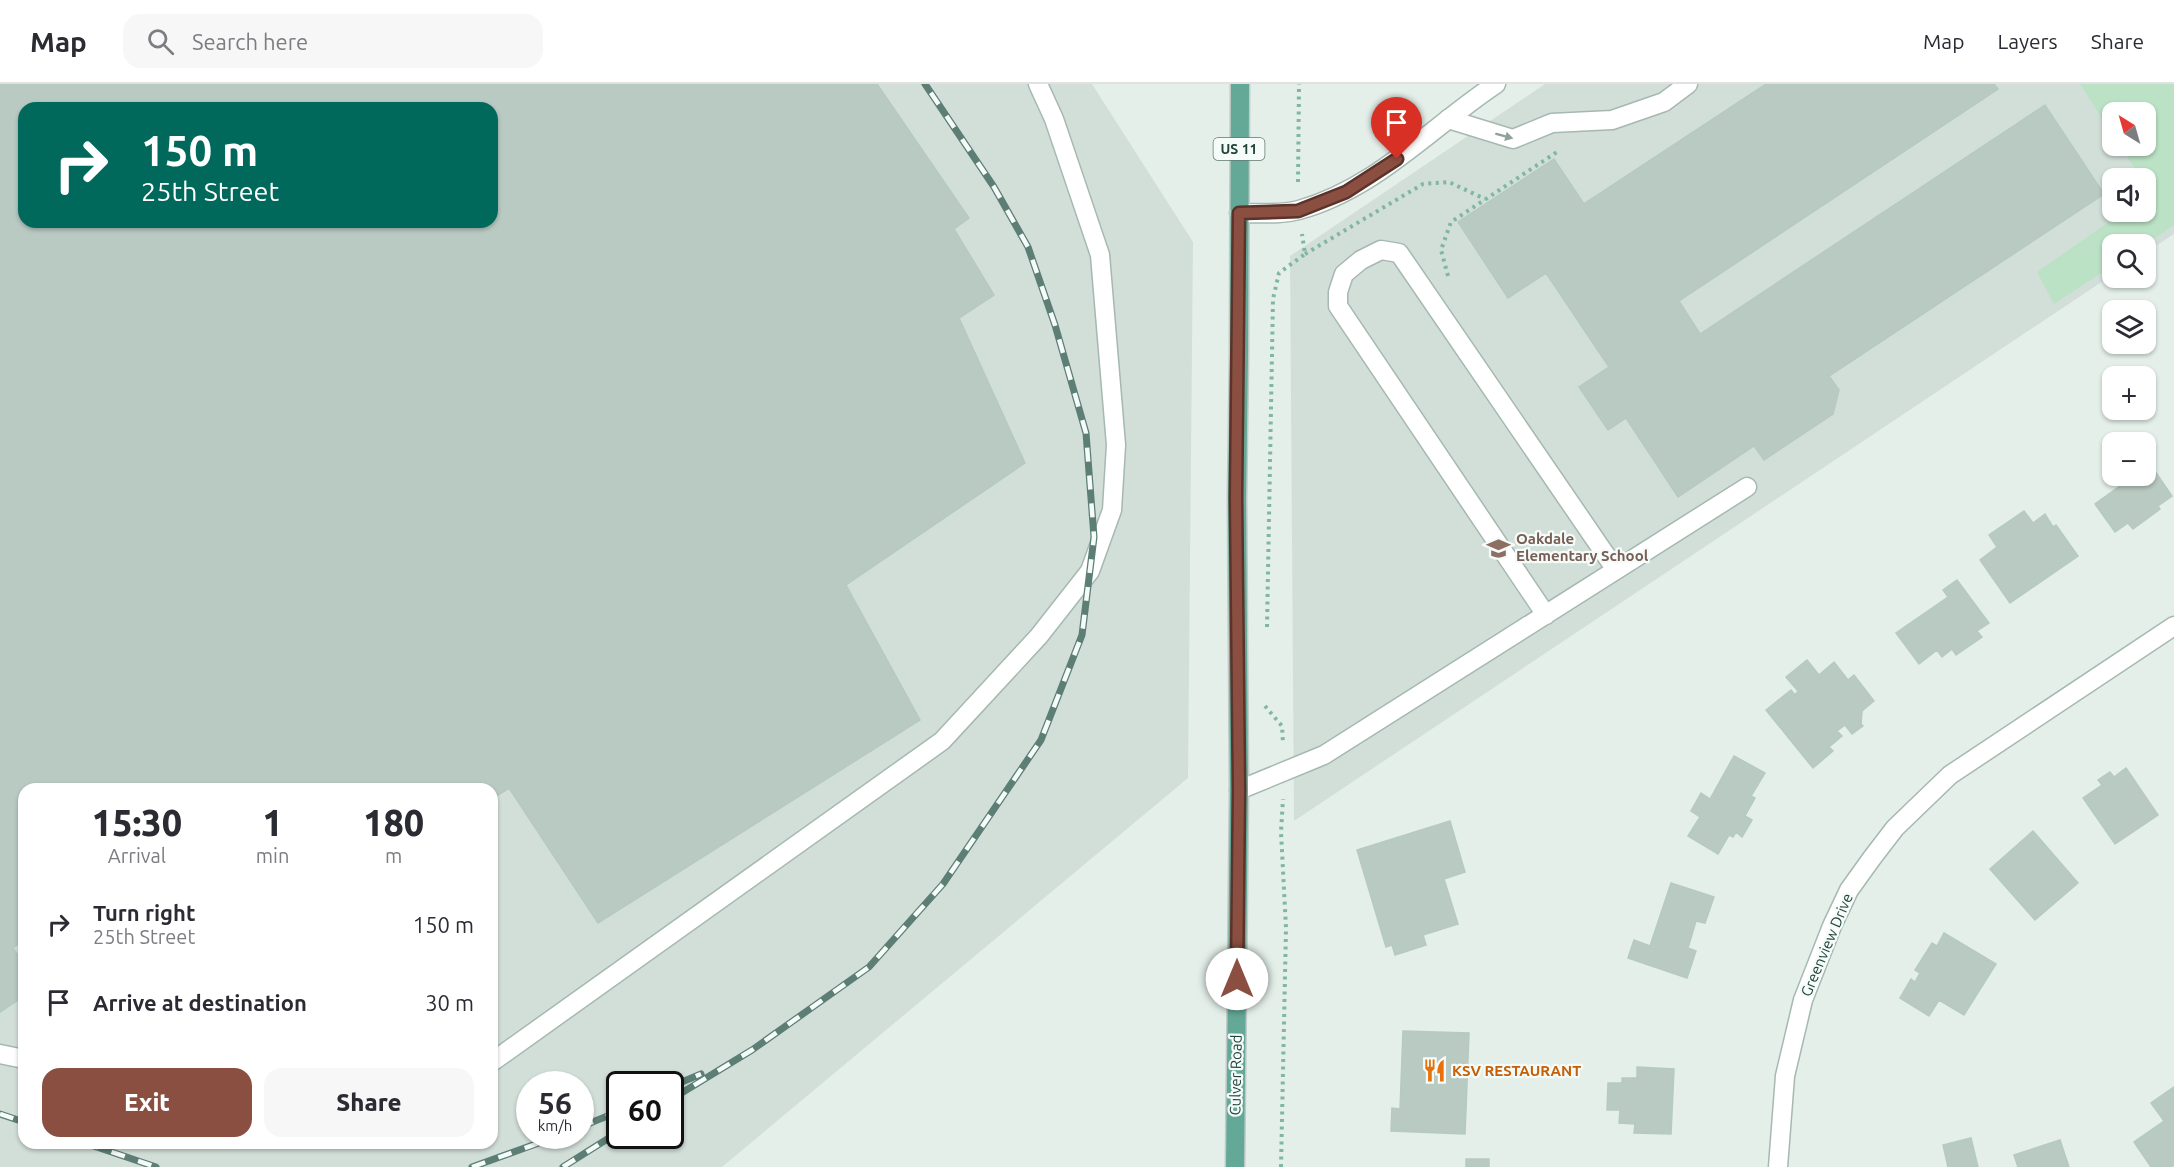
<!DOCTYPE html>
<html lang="en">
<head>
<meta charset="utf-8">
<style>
	body { margin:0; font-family:Ubuntu,sans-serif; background:#f7f7f7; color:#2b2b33; height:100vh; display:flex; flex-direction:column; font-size:22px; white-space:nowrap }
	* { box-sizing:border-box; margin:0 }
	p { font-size:20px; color:#7c7c81 }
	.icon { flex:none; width:33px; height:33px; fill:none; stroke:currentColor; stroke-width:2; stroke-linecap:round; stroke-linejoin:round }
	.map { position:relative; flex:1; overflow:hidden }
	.sheet { position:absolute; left:18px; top:699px; width:480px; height:366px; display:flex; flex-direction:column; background:#fff; border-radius:18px; box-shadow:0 2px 4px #0004 }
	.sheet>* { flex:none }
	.guide { position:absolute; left:18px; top:18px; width:480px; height:126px; border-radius:18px; box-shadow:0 2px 4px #0004; background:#00695c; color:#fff; overflow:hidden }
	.needle { width:39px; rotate:323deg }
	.buttons { position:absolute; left:2102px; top:18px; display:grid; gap:12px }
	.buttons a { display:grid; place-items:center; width:54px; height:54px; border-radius:12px; background:#fff; box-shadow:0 2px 4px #0004; font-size:30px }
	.speed { position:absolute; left:516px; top:987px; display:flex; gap:12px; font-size:30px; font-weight:700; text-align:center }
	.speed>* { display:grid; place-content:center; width:78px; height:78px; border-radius:50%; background:#fff; box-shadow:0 2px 4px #0004; line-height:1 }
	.speed small { font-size:15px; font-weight:400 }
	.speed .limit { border:3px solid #111; border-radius:9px; background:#fff; color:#111 }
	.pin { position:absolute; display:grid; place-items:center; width:51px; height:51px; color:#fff; margin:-62px -26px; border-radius:50% 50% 50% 0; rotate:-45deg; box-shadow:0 0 6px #0007 }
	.pin .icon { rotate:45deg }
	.me { position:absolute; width:66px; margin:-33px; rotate:0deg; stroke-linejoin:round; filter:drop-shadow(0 0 4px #0008) }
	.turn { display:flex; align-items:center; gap:21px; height:126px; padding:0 24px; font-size:27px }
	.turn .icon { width:78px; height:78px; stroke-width:2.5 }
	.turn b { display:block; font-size:42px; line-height:51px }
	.eta { display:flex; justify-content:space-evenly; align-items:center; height:102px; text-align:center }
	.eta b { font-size:36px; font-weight:800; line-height:42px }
	.cta { display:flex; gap:12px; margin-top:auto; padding:12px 24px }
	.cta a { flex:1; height:69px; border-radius:18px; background:#8a4f41; color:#fff; font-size:24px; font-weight:800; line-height:69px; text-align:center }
	.cta a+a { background:#f7f7f7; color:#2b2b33 }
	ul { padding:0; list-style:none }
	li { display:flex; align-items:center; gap:18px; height:78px; padding:0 24px }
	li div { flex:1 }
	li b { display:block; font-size:22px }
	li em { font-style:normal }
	header { display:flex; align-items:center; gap:36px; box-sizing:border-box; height:84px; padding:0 30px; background:#fff; border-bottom:2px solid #e1e1e2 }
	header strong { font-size:28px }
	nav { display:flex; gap:33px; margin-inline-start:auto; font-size:21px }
	.search { width:420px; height:54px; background:#f7f7f7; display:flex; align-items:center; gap:15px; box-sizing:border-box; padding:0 21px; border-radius:18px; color:#7c7c81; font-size:22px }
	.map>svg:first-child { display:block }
	.built { fill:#d2dfd9; fill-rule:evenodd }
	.green { fill:#bbe2c5 }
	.building { fill:#b9cac3; stroke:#b5cac1; stroke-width:1.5; fill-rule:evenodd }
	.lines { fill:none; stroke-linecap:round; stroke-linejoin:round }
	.lane-casing { stroke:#a6b8b2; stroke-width:21 }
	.street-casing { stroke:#a6b8b2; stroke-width:21 }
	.primary-casing { stroke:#c1cac8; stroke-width:21 }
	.path { stroke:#81b6a5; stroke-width:4; stroke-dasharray:3 4.5; stroke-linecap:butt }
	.lane { stroke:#fff; stroke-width:18 }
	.street { stroke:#fff; stroke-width:18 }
	.primary { stroke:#64a997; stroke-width:18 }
	.rail-casing { stroke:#5c7e75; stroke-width:7 }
	.rail { stroke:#f5fbf8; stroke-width:4.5; stroke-dasharray:14; stroke-linecap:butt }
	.oneway { fill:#90a19c }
	.route-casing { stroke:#5a332a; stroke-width:15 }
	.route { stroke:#8a4f41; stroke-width:10 }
	.labels { text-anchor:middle; stroke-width:4.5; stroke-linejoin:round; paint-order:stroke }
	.shield { fill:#f5fbf8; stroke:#617a73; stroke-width:1.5 }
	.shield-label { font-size:14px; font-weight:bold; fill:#21433a }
	.education-label { font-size:15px; font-weight:bold; fill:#785e54; stroke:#f5fbf8; text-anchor:start }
	.street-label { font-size:15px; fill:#21433a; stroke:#f5fbf8 }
	.food-label { font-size:15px; font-weight:bold; fill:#c56008; stroke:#f5fbf8; text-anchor:start }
</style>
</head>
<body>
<header>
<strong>Map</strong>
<div class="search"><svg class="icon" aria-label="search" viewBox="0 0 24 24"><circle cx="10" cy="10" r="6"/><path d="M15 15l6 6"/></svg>Search here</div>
<nav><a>Map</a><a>Layers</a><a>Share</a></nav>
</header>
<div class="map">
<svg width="2174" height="1083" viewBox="0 0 2174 1083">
	<rect width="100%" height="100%" fill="#e4efea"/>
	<path class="built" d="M0,0H1092L1193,158L1188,694L722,1083H0ZM24,24H492V138H24ZM24,705H492V1059H24ZM530,1000H580V1052H530ZM620,1000H670V1052H620Z
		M1545,0H2174V150L2145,169V160H2112V191L1294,737L1290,172ZM2112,28H2145V62H2112ZM2112,94H2145V128H2112Z"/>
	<path class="green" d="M2080,0H2174V141L2145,161L2112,160V182L2054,220L2037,188L2123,128H2145V112L2149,108L2145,101V94H2141L2120,62H2145V28H2112V50Z"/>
	<path class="building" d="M0,0H877L969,134L954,145L994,211L959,234L1025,379L846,501L920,636L598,839L509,704L492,715V705H24V856L13,864L24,881V912L0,928ZM24,24H492V138H24Z
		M1766,0H1994L1998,5L1679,217L1700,250L2045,21L2104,110L1829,292L1839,306L1833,330L1764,376L1754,362L1678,413L1626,334L1608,346L1579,303L1609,283L1546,189L1508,214L1458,138L1554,75L1584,120Z
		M2150,380L2172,412L2158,422L2160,425L2133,445L2128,439L2115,448L2095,420L2134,392H2145V384Z
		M2024,427L2033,439L2045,430L2053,443L2056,441L2078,472L2010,519L1980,476L1997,463L1989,451Z
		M1957,496L1989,539L1977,547L1982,553L1956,571L1952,565L1942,573L1937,566L1919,580L1896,549L1948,513L1943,506Z
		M1807,576L1819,591L1834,578L1848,596L1854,591L1874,617L1862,627L1861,640L1863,642L1852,650L1845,641L1837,647L1842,652L1829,663L1833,667L1813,684L1766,626L1791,606L1795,611L1798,607L1786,593Z
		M1734,672L1765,689L1751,712L1755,714L1745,732L1752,736L1742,753L1736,748L1733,753L1729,751L1718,770L1688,752L1700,733L1691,727L1701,709L1710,715Z
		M2126,684L2158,731L2115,760L2083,714L2102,701L2098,696L2110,688L2114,693Z
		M1450,737L1465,788L1444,795L1458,840L1423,851L1426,861L1395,871L1392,861L1386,863L1357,766Z
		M2033,747L2078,799L2035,836L1990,785Z
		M1671,799L1714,813L1705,839L1696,837L1688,864L1696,867L1687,894L1628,874L1634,856L1650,862Z
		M1944,849L1996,880L1964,931L1939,916L1929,932L1900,914L1911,895L1915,898L1920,889L1915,886L1932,859L1937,862Z
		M1403,947L1469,949L1465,1050L1391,1047L1392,1024L1400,1025Z
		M1637,983L1674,985L1671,1050L1634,1049L1635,1040L1619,1039L1620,1026H1607L1608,999H1622V994H1637Z
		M2174,1003V1081L2171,1083H2151L2134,1058L2164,1037L2151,1019Z
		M1971,1054L1978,1083H1948L1943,1061Z
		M2060,1056L2069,1083H2018L2014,1071Z
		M1466,1075H1489V1083H1466Z"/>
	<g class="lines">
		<defs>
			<path id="lane" d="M1448,35L1513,55L1552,39L1612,36L1664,18L1688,0
				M1546,531L1338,222V208L1344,190L1361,176L1381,166L1399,169L1616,486
				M1239,706L1324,671L1747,403
				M0,970L24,975
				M492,978L942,657L1039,552L1090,487L1112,426L1116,361L1100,171L1054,35L1038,0"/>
			<path id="street" d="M1239,129C1258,129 1281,131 1299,126C1376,105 1431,43 1496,0
				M1778,1083L1785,992L1803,916L1832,842L1849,806L1872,774L1895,744L1950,691L2174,542"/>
			<path id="primary" d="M1235,1083L1239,706L1237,414L1239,271L1240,0"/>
		</defs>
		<use href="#lane" class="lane-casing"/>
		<use href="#street" class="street-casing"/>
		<use href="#primary" class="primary-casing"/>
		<path class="path" d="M1298,98L1299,0
			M1305,170L1423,100L1449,98L1485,115
			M1448,192L1441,166L1451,138L1557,68
			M1267,543L1273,215L1279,189L1305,170L1302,150
			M1265,622L1282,642L1283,659
			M1281,1083L1286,844L1281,748L1283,715"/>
		<use href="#lane" class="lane"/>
		<use href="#street" class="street"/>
		<use href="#primary" class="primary"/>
		<defs>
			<path id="rail" d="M670,1003L701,990
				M670,1016L752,966L869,883L943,800L1041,656L1082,551L1094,453L1086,349L1055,241L1028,163L994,103L925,0
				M0,1030L24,1038
				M580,1043L620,1027
				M85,1059L156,1083
				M472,1083L558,1052
				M563,1083L620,1047"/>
		</defs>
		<use href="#rail" class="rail-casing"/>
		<use href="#rail" class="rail"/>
	</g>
	<defs><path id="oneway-solid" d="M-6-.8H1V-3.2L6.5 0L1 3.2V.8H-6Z" transform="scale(1.5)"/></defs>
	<use class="oneway" href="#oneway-solid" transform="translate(1504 52) rotate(15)"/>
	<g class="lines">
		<defs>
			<path id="route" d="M1237,895L1239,706L1236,414L1239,129L1298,127L1346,108L1397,75"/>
		</defs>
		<use href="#route" class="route-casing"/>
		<use href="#route" class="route"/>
	</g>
	<defs>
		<symbol id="school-bare" viewBox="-9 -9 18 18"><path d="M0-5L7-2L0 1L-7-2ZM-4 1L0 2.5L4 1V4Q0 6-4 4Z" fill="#8d6e63" stroke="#f5fbf8" stroke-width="2.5" paint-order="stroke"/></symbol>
		<symbol id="restaurant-bare" viewBox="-9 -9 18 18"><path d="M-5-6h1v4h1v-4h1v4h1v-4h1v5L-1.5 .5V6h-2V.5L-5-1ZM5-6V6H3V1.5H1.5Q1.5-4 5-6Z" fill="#e8710a" stroke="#f5fbf8" stroke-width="2.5" paint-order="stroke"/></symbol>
	</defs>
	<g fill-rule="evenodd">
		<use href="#school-bare" x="1482" y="448" width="33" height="33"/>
		<use href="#restaurant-bare" x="1418" y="970" width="33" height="33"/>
	</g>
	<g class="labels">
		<rect class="shield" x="1213.5" y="54" width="51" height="22" rx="4.5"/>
		<g class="shield-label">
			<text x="1239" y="70">US 11</text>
		</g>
		<g class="education-label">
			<text x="1516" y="460">Oakdale<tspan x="1516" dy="17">Elementary School</tspan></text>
		</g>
		<g class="street-label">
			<text transform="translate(1827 861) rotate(-67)" y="5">Greenview Drive</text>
			<text transform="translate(1236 991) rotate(-89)" y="5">Culver Road</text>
		</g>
		<g class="food-label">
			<text x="1452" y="992">KSV RESTAURANT</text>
		</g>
	</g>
</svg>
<div class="buttons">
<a><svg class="needle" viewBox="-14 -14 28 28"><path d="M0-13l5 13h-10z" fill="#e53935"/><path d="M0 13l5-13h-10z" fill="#7c7c81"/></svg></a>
<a><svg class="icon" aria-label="sound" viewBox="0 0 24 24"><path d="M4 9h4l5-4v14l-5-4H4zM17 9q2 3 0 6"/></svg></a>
<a><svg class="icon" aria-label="search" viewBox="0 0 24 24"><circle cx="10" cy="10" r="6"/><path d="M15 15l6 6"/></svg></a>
<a><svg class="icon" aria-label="layers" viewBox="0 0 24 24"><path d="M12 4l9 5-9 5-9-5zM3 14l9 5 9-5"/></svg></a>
<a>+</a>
<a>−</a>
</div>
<div class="speed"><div>56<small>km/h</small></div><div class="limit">60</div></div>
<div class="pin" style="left:1397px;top:75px;background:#d93025"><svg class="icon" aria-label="arrive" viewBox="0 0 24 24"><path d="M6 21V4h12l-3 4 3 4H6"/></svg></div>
<svg class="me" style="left:1237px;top:895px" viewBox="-20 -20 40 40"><circle r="19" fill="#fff"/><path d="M0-13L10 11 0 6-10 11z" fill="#8a4f41"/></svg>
<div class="guide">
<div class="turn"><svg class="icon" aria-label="right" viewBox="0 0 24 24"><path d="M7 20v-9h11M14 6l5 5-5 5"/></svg><div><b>150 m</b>25th Street</div></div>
</div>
<section class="sheet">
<div class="eta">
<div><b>15:30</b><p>Arrival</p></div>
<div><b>1</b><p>min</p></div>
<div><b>180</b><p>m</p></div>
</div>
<ul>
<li><svg class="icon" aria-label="right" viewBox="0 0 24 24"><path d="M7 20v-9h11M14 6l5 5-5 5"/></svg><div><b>Turn right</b><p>25th Street</p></div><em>150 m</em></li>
<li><svg class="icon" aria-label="arrive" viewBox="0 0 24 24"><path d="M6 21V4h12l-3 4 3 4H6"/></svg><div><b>Arrive at destination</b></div><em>30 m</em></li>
</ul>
<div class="cta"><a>Exit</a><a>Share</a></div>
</section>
</div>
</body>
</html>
